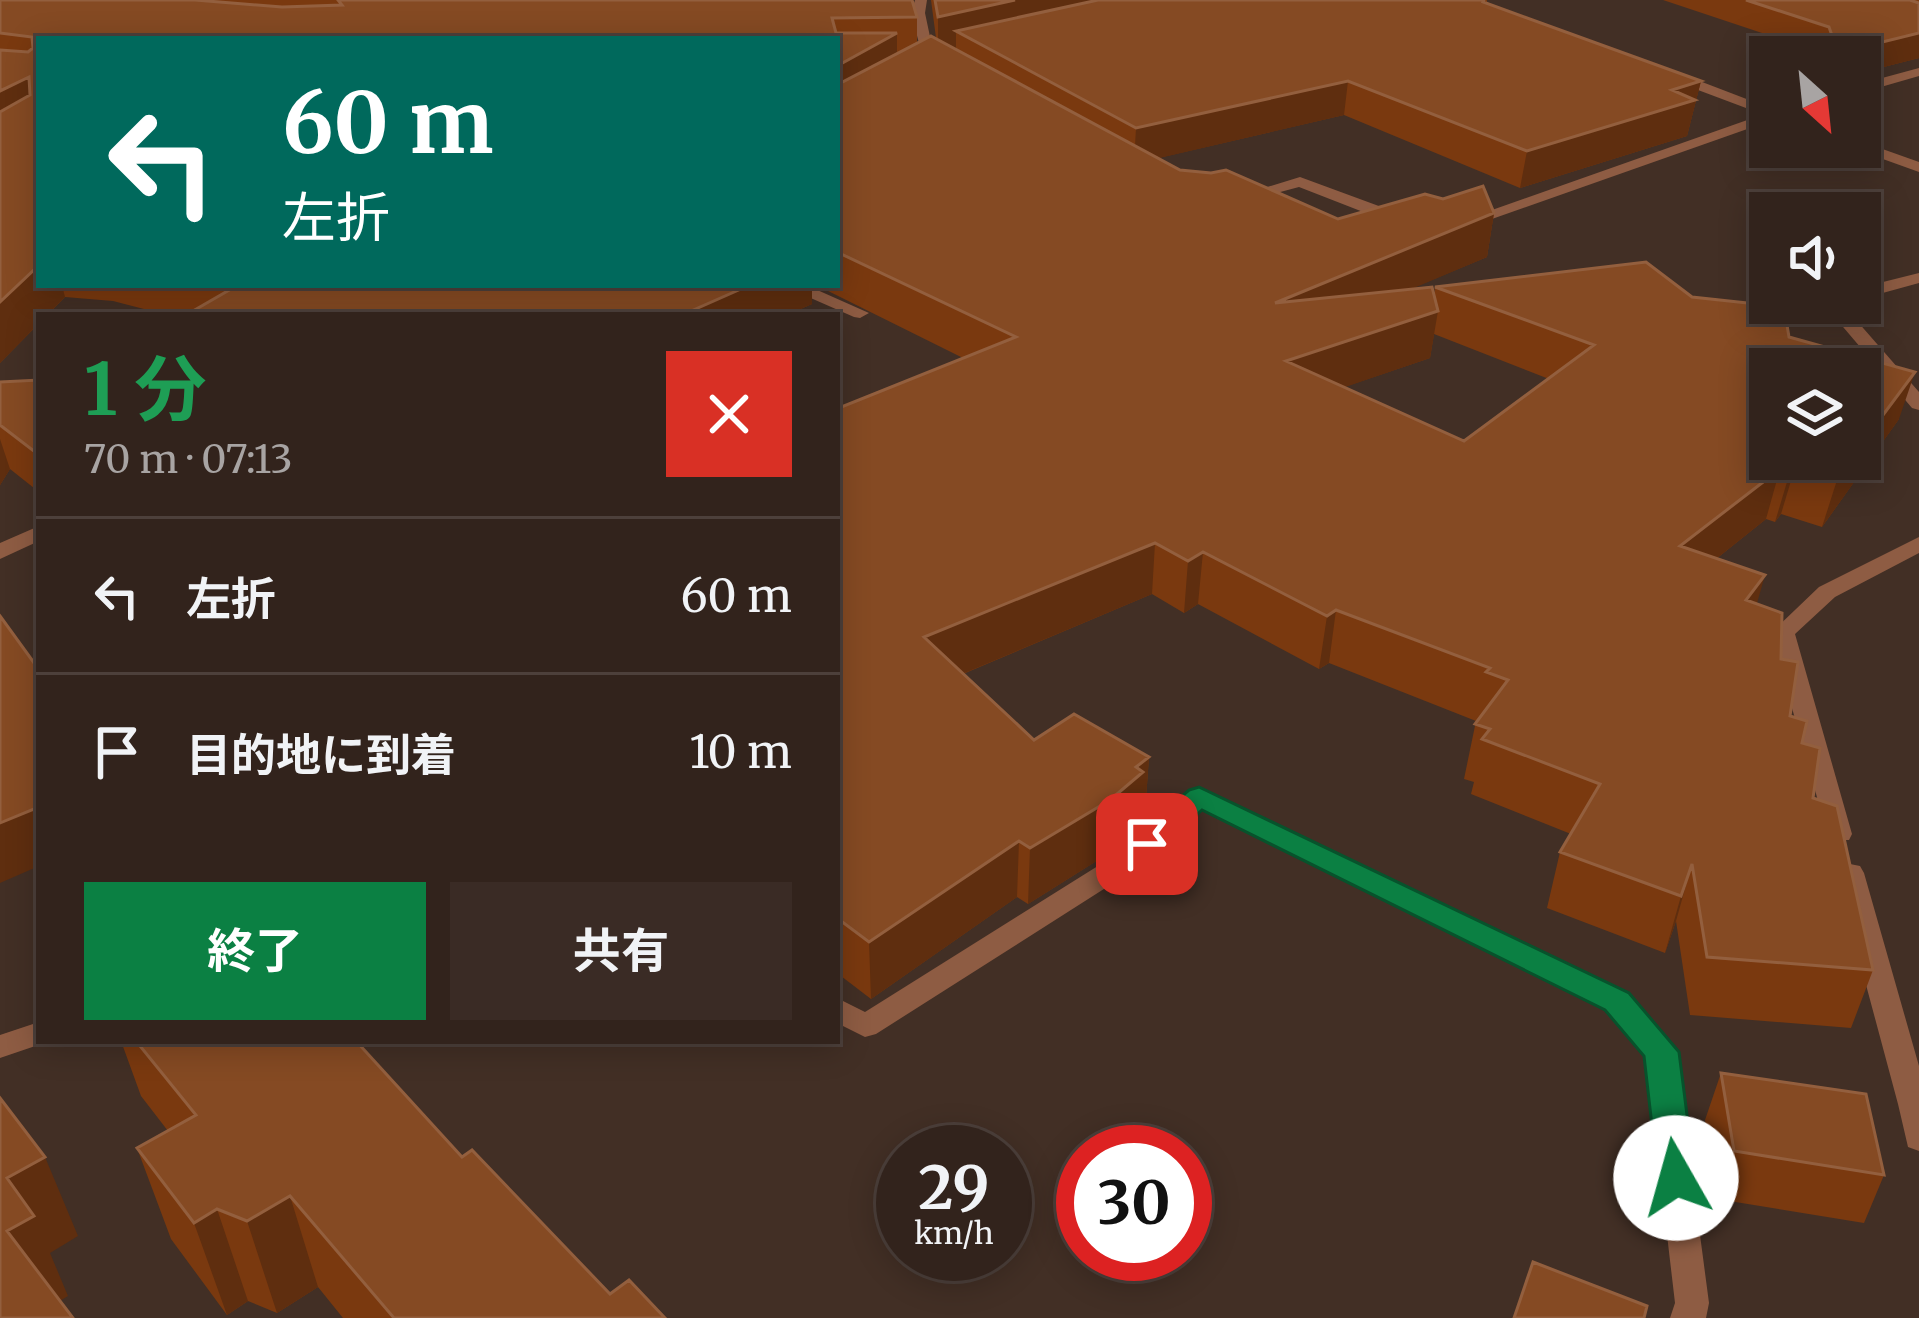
<!DOCTYPE html>
<html lang="ja">
<head>
<meta charset="utf-8">
<style>
	body { margin:0; font-family:Merriweather,"Noto Sans JP",serif; background:#3a2b25; color:#f1f3f6; height:100vh; display:flex; flex-direction:column; font-size:45px; white-space:nowrap }
	* { box-sizing:border-box; margin:0 }
	p { font-size:39px; color:#a8a4a3 }
	.icon { flex:none; width:66px; height:66px; fill:none; stroke:currentColor; stroke-width:2; stroke-linecap:round; stroke-linejoin:round }
	.map { position:relative; flex:1; overflow:hidden }
	.details { position:absolute; left:36px; top:312px; width:804px; height:732px; display:flex; flex-direction:column; background:#32231c; border-radius:0px; box-shadow:0 6px 30px #0003,0 0 0 3px #4d403b }
	.details>* { flex:none }
	.top-card { position:absolute; left:36px; top:36px; width:804px; height:252px; border-radius:0px; box-shadow:0 6px 30px #0003,0 0 0 3px #4d403b; background:#00695c; color:#fff; overflow:hidden }
	.needle { width:78px; rotate:153deg }
	.tools { position:absolute; left:1749px; top:36px; display:grid; gap:24px }
	.tools a { display:grid; place-items:center; width:132px; height:132px; border-radius:0px; background:#32231c; box-shadow:0 6px 30px #0003,0 0 0 3px #4d403b; font-size:60px }
	.speed { position:absolute; left:876px; top:1125px; display:flex; gap:24px; font-size:60px; font-weight:700; text-align:center }
	.speed>* { display:grid; place-content:center; width:156px; height:156px; border-radius:50%; background:#32231c; box-shadow:0 6px 30px #0003,0 0 0 3px #4d403b; line-height:1 }
	.speed small { font-size:30px; font-weight:400 }
	.speed .limit { border:18px solid #d22; background:#fff; color:#111 }
	.pin { position:absolute; display:grid; place-items:center; width:102px; height:102px; color:#fff; margin:-51px; border-radius:24px; box-shadow:0 6px 18px #0006 }
	.me { position:absolute; width:132px; margin:-66px; rotate:353deg; stroke-linejoin:round; filter:drop-shadow(0 0 9px #0008) }
	.turn { display:flex; align-items:center; gap:42px; height:252px; padding:0 48px; font-size:54px }
	.turn .icon { width:156px; height:156px; stroke-width:2.5 }
	.turn b { display:block; font-size:84px; line-height:102px }
	.round { display:grid; place-items:center; flex:none; width:126px; height:126px; border-radius:0px; background:#3a2b25 }
	.summary { display:flex; align-items:center; justify-content:space-between; height:204px; padding:0 48px }
	h1 { font-size:72px; font-weight:700; line-height:90px; color:#1e9e55 }
	.primary-button { display:flex; gap:24px; margin-top:auto; padding:24px 48px }
	.primary-button a { flex:1; height:138px; border-radius:0px; background:#0b8043; color:#fff; font-size:48px; font-weight:700; line-height:138px; text-align:center }
	.primary-button a+a { background:#3a2b25; color:#f1f3f6 }
	ul { padding:0; list-style:none }
	li { display:flex; align-items:center; gap:36px; height:156px; padding:0 48px; border-top:3px solid #4d403b }
	li div { flex:1 }
	li b { display:block; font-size:45px }
	li em { font-style:normal }
	.map>svg:first-child { display:block }
	.lines { fill:none; stroke-linecap:round; stroke-linejoin:round }
	.minor { fill:#8e5c43; fill-rule:evenodd }
	.tertiary { fill:#8e5c43; fill-rule:evenodd }
	.wall { fill:#7a390f; fill-rule:evenodd }
	.shaded-wall { fill:#5f2e0f }
	.building { fill:#854a23; stroke:#935f3e; stroke-width:3 }
	.route { fill:#0b8043; stroke:#07532c; stroke-width:3 }
</style>
</head>
<body>
<div class="map">
<svg width="1919" height="1318" viewBox="0 0 1919 1318">
	<rect width="100%" height="100%" fill="#422f25"/>
	<g class="lines">
		<path class="minor" d="M1919,68V76L1860,93V84Z
			M1770,112V121L1472,226L1458,222Z
			M1300,177L1406,216L1408,220L1394,224L1299,187L1239,203L1231,198Z
			M1919,273V283L1879,294L1857,321L1919,392V410L1912,408L1838,321L1852,303H1860V294L1867,286Z
			M781,285H806L869,313L860,318L854,317Z
			M39,526V541L0,559V543Z
			M1919,537V553L1835,597L1795,634L1852,834L1849,840H1829L1771,633L1819,587Z
			M1199,789L1628,994L1676,1053L1709,1303L1706,1318H1670L1675,1303L1646,1056L1606,1010L1202,809L1129,873L876,1034L865,1037L837,1023V998L865,1012L1109,859L1190,791Z
			M1850,864L1860,866L1864,873L1919,1066V1151L1908,1147L1898,1104L1836,873L1840,866Z
			M39,1022V1041H50L0,1058V1035Z"/>
		<path class="tertiary" d="M915,0H927L925,13L936,65L924,62L911,13Z
			M1666,72H1676L1770,108V117L1666,78Z
			M1860,141L1919,162V172L1855,149L1860,147Z"/>
	</g>
	<path class="wall" d="M0,0H912L917,17V43L936,38L931,0H1487V3L1701,81L1687,136L1520,188L1344,115L1158,158L1180,170L1338,219L1494,213L1487,257L1410,289L1434,297L1435,287L1692,297L1789,337L1899,419L1822,527L1781,514L1775,522L1766,519L1716,559L1757,603L1781,659L1790,716L1802,743L1813,798L1873,970L1851,1028L1690,1015L1676,921L1665,953L1547,908L1560,852L1571,834L1471,794L1474,782L1464,779L1476,721L1329,663L1319,669L1198,604L1184,613L1152,594L963,674L1034,740L1149,757L1145,813L1140,816L1139,828L1106,855L1028,904L1017,897L871,999L837,973V406L839,408L963,358L816,285H837V39H39V285H812V304L787,315H167L113,301L65,297L0,363ZM1434,334L1549,379L1464,441L1344,387L1430,358Z
		M1663,0H1919V58L1860,73V57H1824L1822,53Z
		M39,380V492L10,469L0,485V381Z
		M121,1041H356L462,1157L610,1294L665,1318H343L318,1287L277,1313L248,1301L227,1315L171,1239L137,1148L168,1131L141,1096Z
		M1721,1073L1884,1175L1864,1223L1717,1199L1705,1120Z"/>
	<path class="shaded-wall" d="M1015,0H1152L956,31V48L938,52V17Z
		M897,33V70L837,106V66Z
		M1919,33V58L1860,73V57H1837L1838,53Z
		M29,77L39,113L0,137V91Z
		M1348,81L1344,115L1134,164L1136,128Z
		M1701,81L1687,136L1520,188L1527,151L1672,90Z
		M1494,213L1487,257L1270,349L1275,303Z
		M39,265V285H62L65,297L47,315H39V323L0,363V302Z
		M750,285H812V304L787,315H689V312Z
		M1438,311L1430,358L1281,409L1286,361Z
		M1915,372L1899,419L1822,527L1838,477L1851,459H1860V446Z
		M0,439L10,469L0,485Z
		M1796,464L1781,514L1775,522L1790,472Z
		M1780,469L1766,519L1667,598L1680,546Z
		M1155,543L1152,594L924,690V637Z
		M1203,552L1198,604L1184,613L1188,561Z
		M1765,575L1750,628L1746,600Z
		M1336,610L1329,663L1319,669L1327,616Z
		M1149,757L1145,813L1140,816L1139,828L1106,855L1028,904L1030,848Z
		M39,807V866L0,883V823Z
		M1019,841L1017,897L871,999L869,942Z
		M1692,864L1676,921L1665,953L1681,896Z
		M45,1157L78,1236L50,1253L68,1296L43,1311L7,1231V1178Z
		M290,1196L318,1287L277,1313L247,1221Z
		M217,1209L248,1301L227,1315L194,1223Z"/>
	<path class="building" d="M0,0H195L282,7L342,5L338,0H912L917,17L832,18L836,33H897L837,66V39H39V265L0,302V112L30,95L29,77L0,91V50L28,52L33,48L32,37L0,33Z
		M935,0H1015L938,17Z
		M1098,0H1484L1483,2L1701,81L1672,90L1695,100L1527,151L1348,81L1136,128L956,31Z
		M1746,0H1910L1919,3V33L1838,53L1829,27Z
		M931,36L1180,170L1211,173L1226,170L1338,219L1425,194L1443,199L1483,186L1494,213L1275,303L1432,287L1438,311L1286,361L1464,441L1594,345L1435,287L1646,262L1692,297L1784,307L1789,337L1915,372L1860,446V369H1770V459H1851L1838,477L1796,464L1790,472L1780,469L1680,546L1765,575L1746,600L1782,613L1781,659L1798,662L1790,716L1807,721L1802,743L1820,748L1813,798L1837,806L1873,970L1707,957L1692,864L1681,896L1560,852L1600,784L1482,739L1490,729L1475,724L1508,680L1486,672L1490,668L1336,610L1327,616L1203,552L1188,561L1155,543L924,637L1034,740L1074,714L1149,757L1136,767L1143,772L1110,800L1030,848L1019,841L869,942L837,918V406L839,408L1016,337L837,252V85Z
		M216,285H750L689,312L694,315H186L231,289Z
		M39,380V455L0,425V382Z
		M0,616L37,667L39,666V807L0,823Z
		M136,1041H356L462,1157L472,1150L610,1294L629,1280L665,1318H394L290,1196L247,1221L217,1209L194,1223L137,1148L196,1115Z
		M1721,1073L1866,1094L1884,1175L1734,1151Z
		M0,1098L45,1157L7,1178L34,1216L7,1231L73,1318H0Z
		M1533,1262L1647,1306L1644,1318H1514Z"/>
	<path class="route" d="M1199,787L1629,993L1679,1052L1695,1178L1690,1189L1676,1193L1663,1189L1658,1178L1644,1056L1605,1010L1202,810L1157,851H1136L1131,844L1136,836L1189,790Z"/>
</svg>
<div class="tools">
<a><svg class="needle" viewBox="-14 -14 28 28"><path d="M0-13l5 13h-10z" fill="#e53935"/><path d="M0 13l5-13h-10z" fill="#a8a4a3"/></svg></a>
<a><svg class="icon" aria-label="sound" viewBox="0 0 24 24"><path d="M4 9h4l5-4v14l-5-4H4zM17 9q2 3 0 6"/></svg></a>
<a><svg class="icon" aria-label="layers" viewBox="0 0 24 24"><path d="M12 4l9 5-9 5-9-5zM3 14l9 5 9-5"/></svg></a>
</div>
<div class="speed"><div>29<small>km/h</small></div><div class="limit">30</div></div>
<div class="pin" style="left:1147px;top:844px;background:#d93025"><svg class="icon" aria-label="arrive" viewBox="0 0 24 24"><path d="M6 21V4h12l-3 4 3 4H6"/></svg></div>
<svg class="me" style="left:1676px;top:1178px" viewBox="-20 -20 40 40"><circle r="19" fill="#fff"/><path d="M0-13L10 11 0 6-10 11z" fill="#0b8043"/></svg>
<div class="top-card">
<div class="turn"><svg class="icon" aria-label="left" viewBox="0 0 24 24"><path d="M17 20v-9H6M10 6l-5 5 5 5"/></svg><div><b>60 m</b>左折</div></div>
</div>
<section class="details">
<div class="summary"><div><h1>1 分</h1><p>70 m · 07:13</p></div><a class="round" style="background:#d93025;color:#fff"><svg class="icon" aria-label="close" viewBox="0 0 24 24"><path d="M6 6l12 12M18 6L6 18"/></svg></a></div>
<ul>
<li><svg class="icon" aria-label="left" viewBox="0 0 24 24"><path d="M17 20v-9H6M10 6l-5 5 5 5"/></svg><div><b>左折</b></div><em>60 m</em></li>
<li><svg class="icon" aria-label="arrive" viewBox="0 0 24 24"><path d="M6 21V4h12l-3 4 3 4H6"/></svg><div><b>目的地に到着</b></div><em>10 m</em></li>
</ul>
<div class="primary-button"><a>終了</a><a>共有</a></div>
</section>
</div>
</body>
</html>
